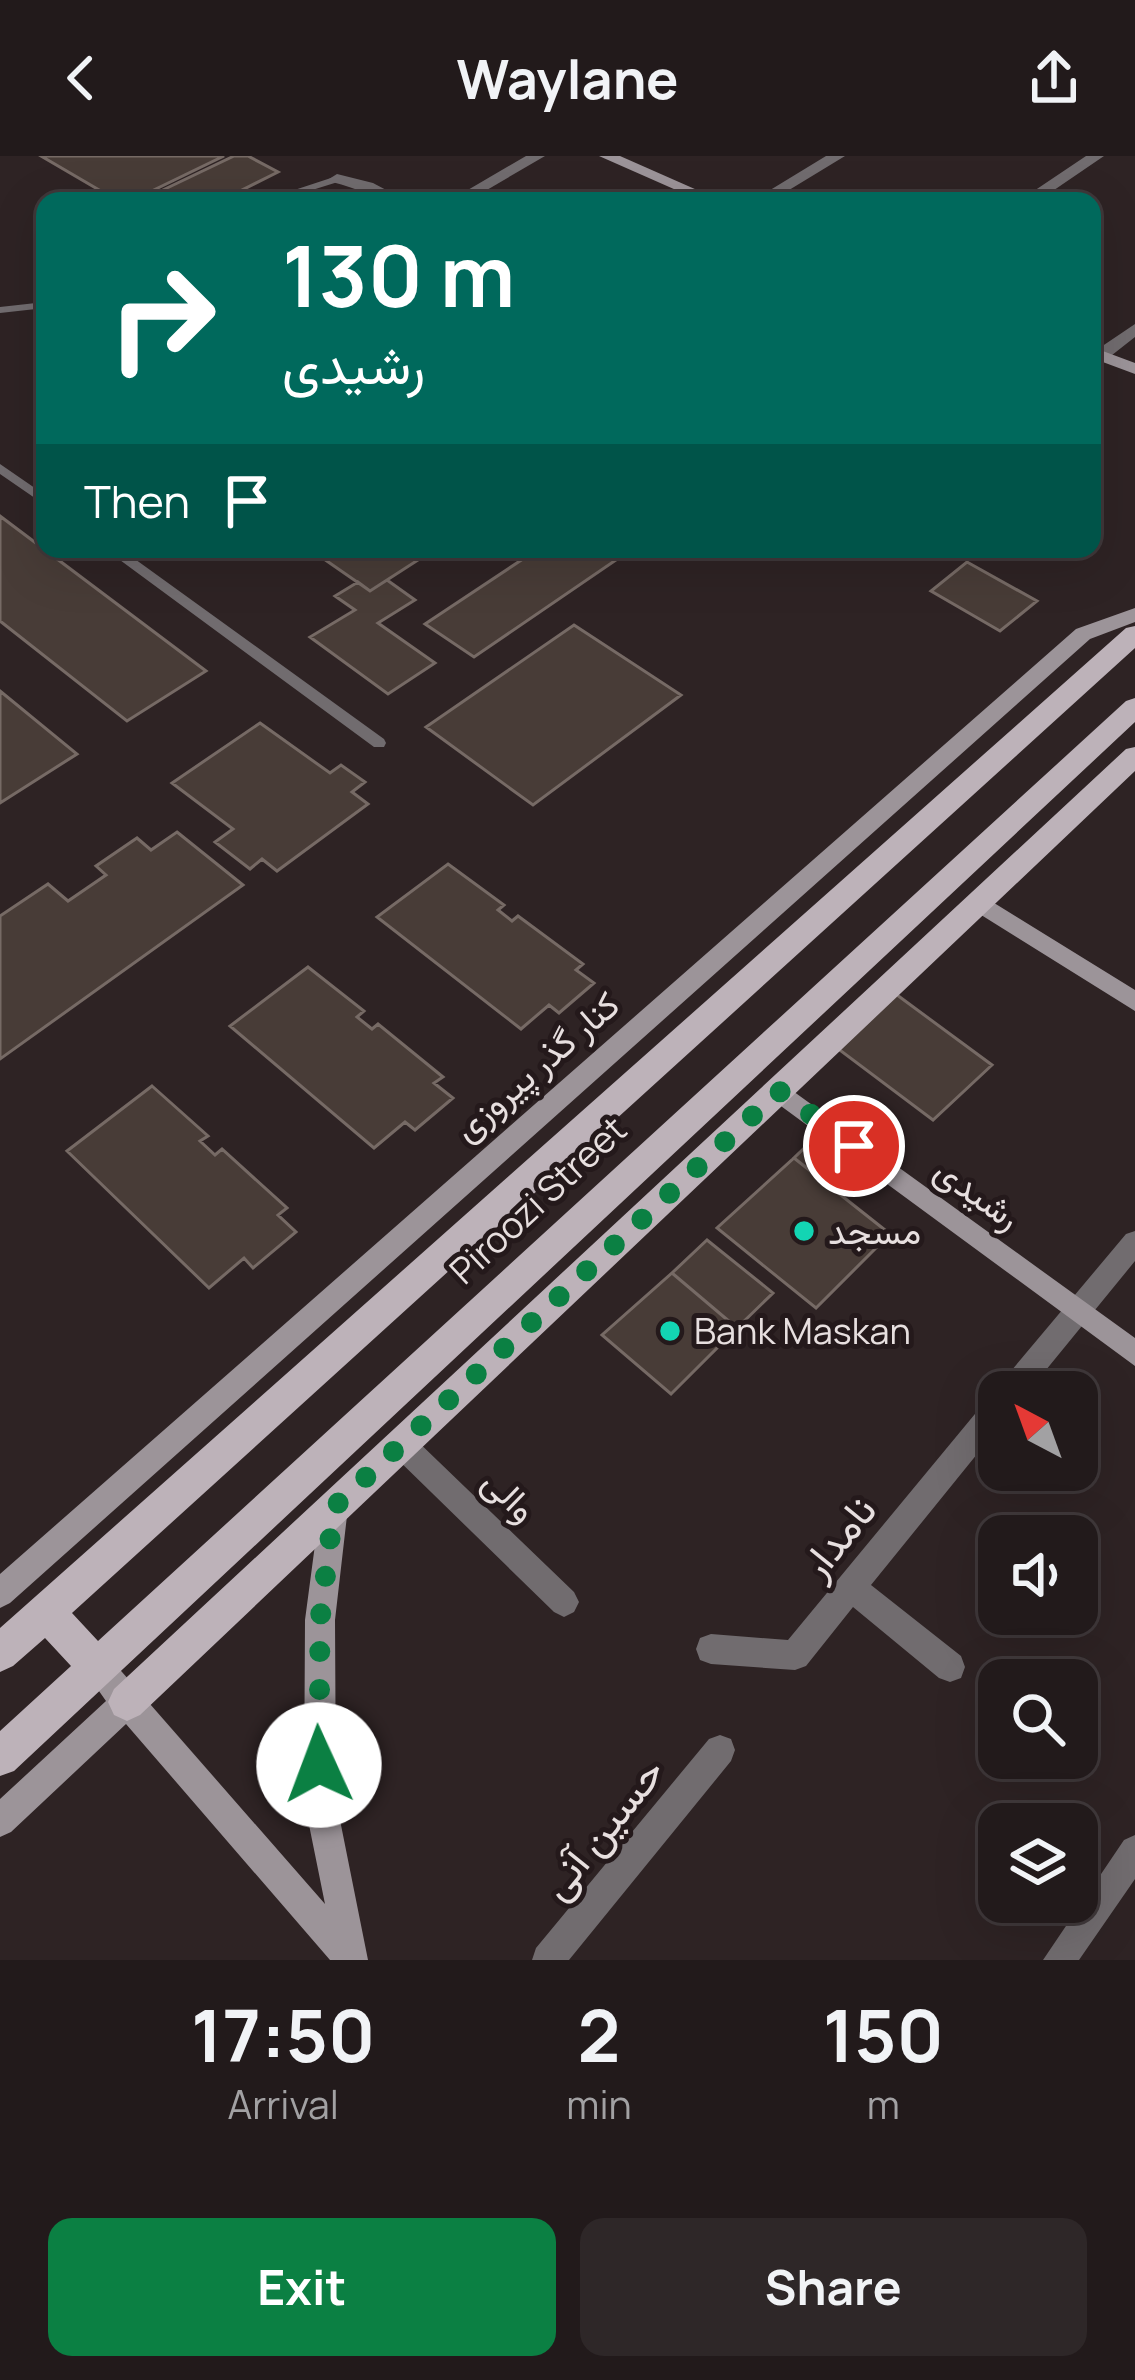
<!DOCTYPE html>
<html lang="en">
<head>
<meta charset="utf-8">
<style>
	body { margin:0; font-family:Manrope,Vazirmatn,sans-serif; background:#2e2728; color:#f1f3f6; height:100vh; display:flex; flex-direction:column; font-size:45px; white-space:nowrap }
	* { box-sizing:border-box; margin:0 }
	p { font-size:39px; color:#a2a1a3 }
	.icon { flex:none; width:66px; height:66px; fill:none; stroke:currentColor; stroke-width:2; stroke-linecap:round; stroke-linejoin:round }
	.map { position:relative; height:1804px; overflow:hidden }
	.panel { display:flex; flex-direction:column; background:#221a1b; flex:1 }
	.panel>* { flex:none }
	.top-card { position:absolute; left:36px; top:36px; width:1065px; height:366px; border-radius:24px; box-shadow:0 12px 48px #0002,0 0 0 3px #3f383a; background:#00695c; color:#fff; overflow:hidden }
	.needle { width:78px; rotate:319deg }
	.fabs { position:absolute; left:978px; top:1215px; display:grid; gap:24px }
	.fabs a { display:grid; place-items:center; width:120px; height:120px; border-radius:24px; background:#221a1b; box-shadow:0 12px 48px #0002,0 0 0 3px #3f383a; font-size:60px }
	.pin { position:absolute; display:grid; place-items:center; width:102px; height:102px; color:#fff; margin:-51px; border:6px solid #fff; border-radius:50%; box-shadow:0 3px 12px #0007 }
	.me { position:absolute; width:132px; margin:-66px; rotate:358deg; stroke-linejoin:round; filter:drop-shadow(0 0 9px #0008) }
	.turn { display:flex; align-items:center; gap:42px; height:252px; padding:0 48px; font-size:54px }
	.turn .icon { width:156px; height:156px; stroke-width:2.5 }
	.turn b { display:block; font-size:84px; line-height:102px }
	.then { display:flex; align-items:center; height:114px; padding:0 48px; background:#0003; gap:24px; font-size:45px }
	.eta { display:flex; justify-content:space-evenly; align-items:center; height:204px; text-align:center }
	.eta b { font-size:72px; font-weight:700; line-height:84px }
	.primary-button { display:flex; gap:24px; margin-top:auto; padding:24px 48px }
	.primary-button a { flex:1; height:138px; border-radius:24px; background:#0b8043; color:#fff; font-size:48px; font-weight:700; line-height:138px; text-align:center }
	.primary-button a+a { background:#2e2728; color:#f1f3f6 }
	header { display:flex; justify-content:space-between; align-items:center; height:156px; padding:0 48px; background:#221a1b; font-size:54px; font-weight:700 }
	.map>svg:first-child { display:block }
	.building { fill:#483c37; stroke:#766a65; stroke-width:3 }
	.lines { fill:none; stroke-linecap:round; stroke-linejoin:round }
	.lane { fill:#716c6f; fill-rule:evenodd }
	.street { fill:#716c6f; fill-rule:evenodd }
	.secondary { fill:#9c9499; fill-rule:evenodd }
	.primary { fill:#bdb2b9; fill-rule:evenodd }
	.route { stroke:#0b8043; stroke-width:21; stroke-dasharray:0 37.8 }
	.poi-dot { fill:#13d5b3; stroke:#24191b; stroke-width:4.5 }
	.labels { text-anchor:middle; stroke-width:10; stroke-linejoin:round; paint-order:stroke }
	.street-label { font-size:36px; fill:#e7dfdf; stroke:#24191b }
	.poi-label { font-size:36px; fill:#e7dfdf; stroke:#24191b; text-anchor:start }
	.near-street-label { font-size:42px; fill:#e7dfdf; stroke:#24191b }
</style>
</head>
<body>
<header><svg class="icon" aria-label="back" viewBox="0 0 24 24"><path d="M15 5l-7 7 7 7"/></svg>Waylane<svg class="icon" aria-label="share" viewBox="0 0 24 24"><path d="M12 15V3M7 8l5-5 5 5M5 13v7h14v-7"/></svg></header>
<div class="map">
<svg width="1135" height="1804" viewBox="0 0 1135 1804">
	<rect width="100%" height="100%" fill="#2e2324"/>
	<path class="building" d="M41,0H224L131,45H118Z
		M234,0H248L278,16L220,45L142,44Z
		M0,360L206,515L127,565L0,465Z
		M340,393H435L370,435L324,403Z
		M538,393H632L474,501L425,468Z
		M967,406L1037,445L1000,475L931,435Z
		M387,424L415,444L378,467L435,507L388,538L310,481L355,454L335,440L358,426L370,435Z
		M574,469L681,539L533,649L426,571Z
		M0,535L77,598L0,647Z
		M260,567L330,617L341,609L365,626L352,636L368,648L277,715L262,703L250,713L215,686L233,673L172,627Z
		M177,676L243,729L0,903V760L48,728L68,745L106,719L96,710L137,682L151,694Z
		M448,708L504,749L498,754L512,765L518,760L583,808L576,814L594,827L559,857L549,849L521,873L377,761Z
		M308,811L364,855L357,861L372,873L378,868L443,921L434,927L453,942L415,974L405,966L374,992L230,870Z
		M893,836L992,909L933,964L833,889Z
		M152,930L208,980L200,985L215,999L222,993L287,1052L278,1059L296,1076L253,1112L244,1102L209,1132L67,995Z
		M820,977L864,1011L839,1037L794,1002Z
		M794,1002L890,1078L816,1152L717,1072Z
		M707,1084L773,1137L737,1172L672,1117Z
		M672,1117L737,1172L671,1238L602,1179Z"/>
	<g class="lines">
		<path class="lane" d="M337,20L342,23L341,25L277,45H261Z
			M45,146V152L0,157V151Z
			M0,308L45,339V349L0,318Z
			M105,393H121L384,583L386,587L384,591H374Z"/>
		<path class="street" d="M526,0H545L468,45H449Z
			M826,0H845L771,45H752Z
			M1086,0H1104L1038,45H1019Z
			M337,18L373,27L407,45C381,45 357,32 332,26L329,23Z
			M1135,168V181L1107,203H1095V195Z
			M1135,1075V1105L1028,1236H999V1271L871,1429L961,1500L965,1511L961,1522L950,1526L939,1522L853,1451L806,1510L795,1514L711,1508L700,1504L696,1493L700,1482L711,1478L788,1484L989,1241L998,1238L1001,1227L1126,1078Z
			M401,1275L411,1279L574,1436L579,1446L574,1456L564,1461L554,1456L391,1297L387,1288L391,1279Z
			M720,1579L731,1583L735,1594L731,1605L569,1804H532L536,1792L709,1583Z
			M1135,1679V1723L1079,1804H1043L1124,1684Z"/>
		<path class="secondary" d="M599,0H620L722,45H701Z
			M1092,191L1135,207V218L1092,202Z
			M1135,452V466L1090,483L10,1447L0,1452V1418L1076,473Z
			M978,737L1135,834V855L970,752L967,746L970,740Z
			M779,925L1135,1182V1210L770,942L767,935L770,928Z
			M334,1337L344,1341L348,1351L335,1464L336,1644L368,1804H330L126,1568L11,1676L0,1681V1643L106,1545L82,1511L86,1500L97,1496L108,1500L325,1748L304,1644L305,1464L320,1351L324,1341Z"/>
		<path class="primary" d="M1135,470V492L72,1457L98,1485L1126,545L1135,542V566L14,1615L0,1620V1575L71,1510L45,1482L13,1510L0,1516V1472L1126,472Z
			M1135,591V615L140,1559L127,1565L114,1559L108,1546L114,1533L1126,593Z"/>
	</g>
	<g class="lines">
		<path class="route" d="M319,1609L320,1464L334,1351L779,935L854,990"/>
	</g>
	<g class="poi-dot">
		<circle cx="804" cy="1075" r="12"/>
		<circle cx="670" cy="1175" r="12"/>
	</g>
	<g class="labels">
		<g class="street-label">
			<text transform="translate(536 910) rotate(-41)" y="13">کنار گذر پیروزی</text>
			<text transform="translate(978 1037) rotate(36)" y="13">رشیدی</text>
			<text transform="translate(538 1044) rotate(-43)" y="13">Piroozi Street</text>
			<text transform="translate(510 1339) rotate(44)" y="13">والی</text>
		</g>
		<g class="poi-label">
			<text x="828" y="1088">مسجد</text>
			<text x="694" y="1188">Bank Maskan</text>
		</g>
		<g class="near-street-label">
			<text transform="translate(838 1381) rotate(-51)" y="15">نامدار</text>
			<text transform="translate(602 1672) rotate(-51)" y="15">حسین آنی</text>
		</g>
	</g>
</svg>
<div class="fabs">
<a><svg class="needle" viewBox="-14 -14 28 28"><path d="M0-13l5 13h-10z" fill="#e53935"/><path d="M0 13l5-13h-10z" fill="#a2a1a3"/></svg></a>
<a><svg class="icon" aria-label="sound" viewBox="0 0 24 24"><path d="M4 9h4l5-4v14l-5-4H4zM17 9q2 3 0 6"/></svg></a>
<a><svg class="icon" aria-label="search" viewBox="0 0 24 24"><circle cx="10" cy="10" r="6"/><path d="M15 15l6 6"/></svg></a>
<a><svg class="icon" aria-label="layers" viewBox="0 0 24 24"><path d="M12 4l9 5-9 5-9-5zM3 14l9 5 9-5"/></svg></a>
</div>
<div class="pin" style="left:854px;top:990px;background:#d93025"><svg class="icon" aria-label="arrive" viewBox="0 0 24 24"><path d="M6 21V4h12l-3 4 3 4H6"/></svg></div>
<svg class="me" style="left:319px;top:1609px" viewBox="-20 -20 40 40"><circle r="19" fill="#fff"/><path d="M0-13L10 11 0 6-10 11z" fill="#0b8043"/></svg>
<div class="top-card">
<div class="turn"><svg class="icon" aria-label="right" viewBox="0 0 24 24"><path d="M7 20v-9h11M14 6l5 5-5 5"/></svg><div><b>130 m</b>رشیدی</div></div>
<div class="then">Then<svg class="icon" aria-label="arrive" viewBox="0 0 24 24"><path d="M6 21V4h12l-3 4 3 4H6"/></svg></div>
</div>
</div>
<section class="panel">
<div class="eta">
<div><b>17:50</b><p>Arrival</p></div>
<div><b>2</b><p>min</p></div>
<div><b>150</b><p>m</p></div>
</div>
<div class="primary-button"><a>Exit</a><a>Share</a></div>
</section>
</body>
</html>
